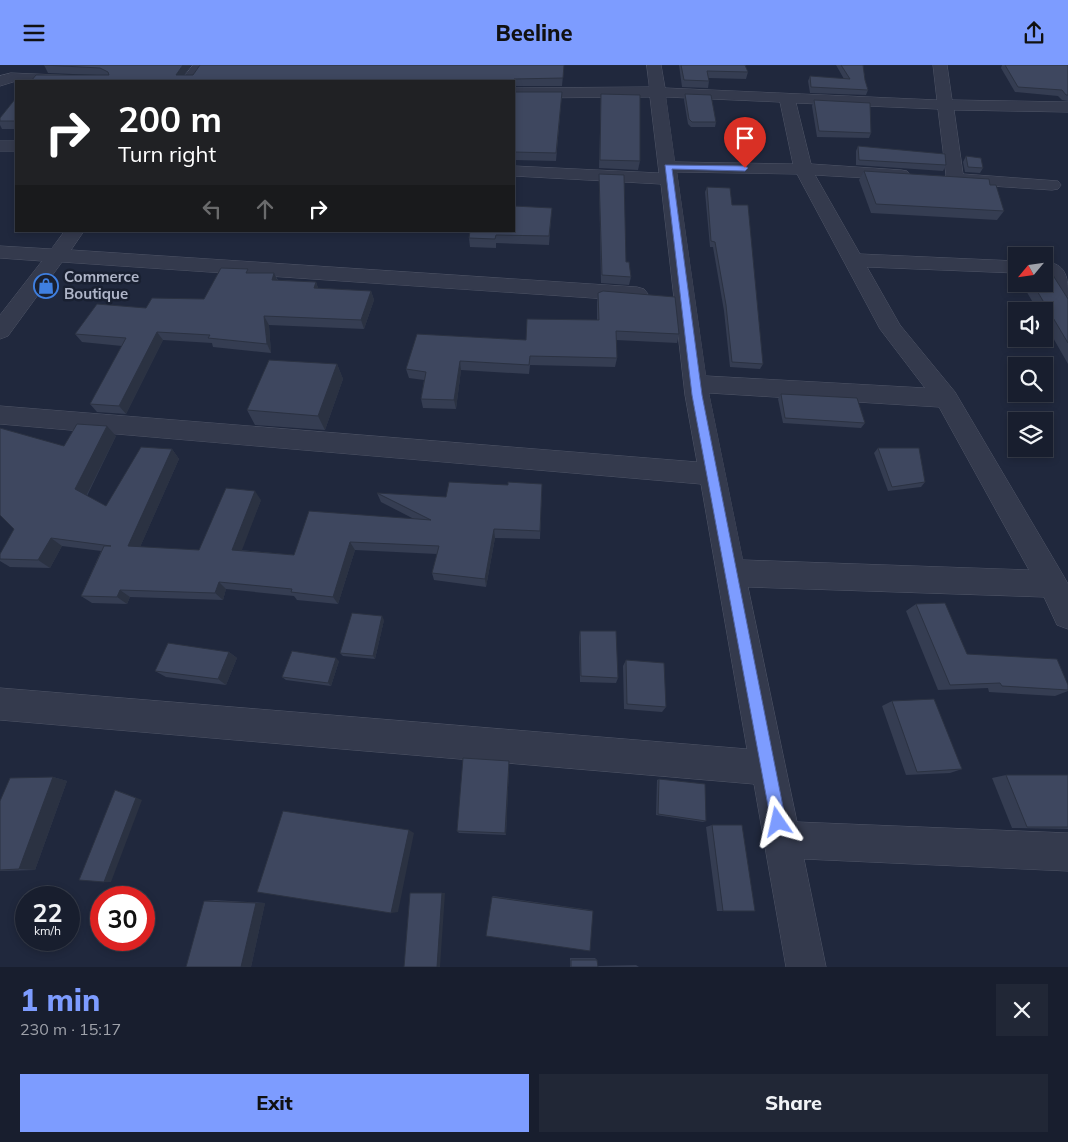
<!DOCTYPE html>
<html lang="en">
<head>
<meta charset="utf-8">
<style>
	body { margin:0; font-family:Mulish,sans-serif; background:#212736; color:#f1f3f6; height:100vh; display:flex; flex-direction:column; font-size:19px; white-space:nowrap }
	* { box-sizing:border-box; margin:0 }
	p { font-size:16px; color:#9fa2aa }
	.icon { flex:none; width:28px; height:28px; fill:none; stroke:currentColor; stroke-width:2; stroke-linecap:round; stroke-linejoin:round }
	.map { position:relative; height:902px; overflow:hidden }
	.side { display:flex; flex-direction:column; background:#181e2e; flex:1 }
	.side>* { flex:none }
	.banner { position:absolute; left:15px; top:15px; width:500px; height:152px; border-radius:0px; box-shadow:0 2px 8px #0003,0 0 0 1px #363c4a; background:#202124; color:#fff; overflow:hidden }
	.needle { width:32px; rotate:241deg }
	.buttons { position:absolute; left:1008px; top:182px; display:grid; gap:10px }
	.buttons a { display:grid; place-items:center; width:45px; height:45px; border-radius:0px; background:#181e2e; box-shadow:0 2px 8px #0003,0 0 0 1px #363c4a; font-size:25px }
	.speed { position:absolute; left:15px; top:821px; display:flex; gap:10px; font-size:25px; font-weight:700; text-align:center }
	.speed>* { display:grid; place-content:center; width:65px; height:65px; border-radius:50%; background:#181e2e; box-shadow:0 2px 8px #0003,0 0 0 1px #363c4a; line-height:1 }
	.speed small { font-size:12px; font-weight:400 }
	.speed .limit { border:8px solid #d22; background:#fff; color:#111 }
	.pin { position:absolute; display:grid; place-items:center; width:42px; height:42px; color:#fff; margin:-51px -21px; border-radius:50% 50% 50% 0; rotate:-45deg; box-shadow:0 0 5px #0007 }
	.pin .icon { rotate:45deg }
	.me { position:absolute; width:55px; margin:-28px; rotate:349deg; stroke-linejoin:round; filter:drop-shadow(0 0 4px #0008) }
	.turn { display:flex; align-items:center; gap:18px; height:105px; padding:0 20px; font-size:22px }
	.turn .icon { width:65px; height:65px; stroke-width:2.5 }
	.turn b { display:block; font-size:35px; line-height:42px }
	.lanes { display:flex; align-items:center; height:48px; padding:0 20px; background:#0003; justify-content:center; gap:25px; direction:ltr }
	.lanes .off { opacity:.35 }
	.round { display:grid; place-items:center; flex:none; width:52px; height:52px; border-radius:0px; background:#212736 }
	.headline { display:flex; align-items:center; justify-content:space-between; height:85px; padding:0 20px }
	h1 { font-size:30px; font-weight:800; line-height:38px; color:#7d9cff }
	.primary-button { display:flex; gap:10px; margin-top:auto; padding:10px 20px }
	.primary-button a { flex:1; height:58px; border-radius:0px; background:#7d9cff; color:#111; font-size:20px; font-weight:800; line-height:58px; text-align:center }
	.primary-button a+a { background:#212736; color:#f1f3f6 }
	header { display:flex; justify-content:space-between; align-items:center; height:65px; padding:0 20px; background:#7d9cff; color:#111; font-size:22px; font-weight:800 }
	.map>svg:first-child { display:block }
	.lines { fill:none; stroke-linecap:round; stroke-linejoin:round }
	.minor-casing { stroke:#4f5567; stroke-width:1 }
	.minor { fill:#343a4d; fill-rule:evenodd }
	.wall { fill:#353d52 }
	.shaded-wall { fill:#2b3242 }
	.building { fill:#3e475f; stroke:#2b3242 }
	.route { fill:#7d9cff; stroke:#5165a6 }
	.labels { text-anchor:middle; stroke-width:5; stroke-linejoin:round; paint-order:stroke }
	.far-poi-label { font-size:15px; font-weight:bold; fill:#afb5c8; stroke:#192031; text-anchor:start }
</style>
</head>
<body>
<header><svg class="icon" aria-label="menu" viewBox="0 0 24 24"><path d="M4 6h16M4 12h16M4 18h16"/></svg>Beeline<svg class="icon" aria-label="share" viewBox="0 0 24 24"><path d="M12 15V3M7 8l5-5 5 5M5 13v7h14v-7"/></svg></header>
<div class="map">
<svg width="1068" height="902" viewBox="0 0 1068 902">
	<rect width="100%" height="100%" fill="#20283d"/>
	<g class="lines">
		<defs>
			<path id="minor" d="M193,0H207L195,16H181Z
				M647,0H661L665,23L937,35L933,0H947L952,35L1068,37V47L954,45L963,109L1058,116L1061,120L1058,124L1052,125L945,118L942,114L946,110L938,44L796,38L811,99L901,105L907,106L910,110L907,114L901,115L815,110L860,189L1016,196V208L867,202L900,260L955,327L1063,510L1068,519V564L1057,560L1044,532L748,522L797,757L1068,768V806L804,794L826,902H786L754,719L0,655V623L747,684L701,419L0,359V341L697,397L685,330L661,119L514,111V101L659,108L650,32L514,33V23L649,22ZM666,32L780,37L793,99L675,97ZM677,107L797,109L880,264L925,323L706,311ZM709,328L939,342L1029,505L743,495Z
				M11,8L104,12L111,16H16L0,21V11Z
				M0,76H16V86H0Z
				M65,166H84L71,185L637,222L644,224L648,229L644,234L637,236L62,197L8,271L0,274V250L42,196L0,193V181L51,184Z
				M1052,198C1068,202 1068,217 1068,232L1061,230L1044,207L1045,199Z"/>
		</defs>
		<use href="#minor" class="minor-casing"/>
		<use href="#minor" class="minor"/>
	</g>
	<path class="wall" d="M44,0H191L185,10L564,0L562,21H514L97,10L48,8Z
		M679,0H745L748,7L746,14L709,13V16L708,23L682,22Z
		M836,0H863L865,15L868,25L866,30L810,28L808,16L810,11L844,14Z
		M1002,0H1068V36L1062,35L1058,31L1015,27L1001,3Z
		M514,27H562L556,96L514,95Z
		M601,29L640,96L638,105L599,103Z
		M685,29L716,57L715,62H691L688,59L684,35Z
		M16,33V64H2L0,60V53Z
		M814,35L871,68L869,73L817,72L812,41Z
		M858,81L946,100L943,106L856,100V86Z
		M966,91L983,103L980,108L965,107L963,97Z
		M864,106L990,120L1004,146L997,155L871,148L859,115Z
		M599,109L631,212L629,220L601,218L599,117Z
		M707,122L732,140L763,299L760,304L730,302L724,246L713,182H710L705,127Z
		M551,152L549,180L496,178V183L470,182L469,173Z
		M249,208H274L278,215L316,217L318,223L371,226L374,235L364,264L269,260L271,288L213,282L212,278L163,275L126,349L97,347L90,339L122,281L82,277L75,269L146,243L204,234Z
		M1022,219H1044L1068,234V299L1044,257V246H1038Z
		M598,228L679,269L677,278L616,275L617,293L615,302L530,300L529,309L461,305L456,344L423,343L421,334L424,315L409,313L406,304L526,275L597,255V237Z
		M337,299L343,314L325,365L255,360L247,345Z
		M781,329L865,358L861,363L783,358L778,334Z
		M116,371L87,431L106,441L172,384L179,394L140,482L199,485L261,435L241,485L294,490L414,454L381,437L377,428L446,432L508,420L542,419L540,474L495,473L486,522L434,515L432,508L437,489L355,485L338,539L297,535L294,531L226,524L223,535L130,532L127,539L92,538L81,531L101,486L62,481L50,503L10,502L0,496V489L64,381Z
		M878,383L925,417L921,422L888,426L874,388Z
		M916,539L967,589L1068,620V626L1055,631L989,627L988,623L938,625L906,546Z
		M384,555L375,594L343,591L340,588Z
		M580,566L618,613L616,618L580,617L579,572Z
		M229,587L237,593L226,620L166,612L155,606Z
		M626,595L666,642L662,647L624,644L623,601Z
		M339,596L331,621L286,615L282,612Z
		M892,636L962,704L950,708L906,710L882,641Z
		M509,700L506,770L459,768L457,766Z
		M1006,710H1068V764L1012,763L992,713Z
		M53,712L67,716L35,805L0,806V736Z
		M659,714L706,756L703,757L656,750L657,715Z
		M712,760L723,846H717L706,762Z
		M493,831L591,845L593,846L492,832Z
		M215,835L265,838L251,902L204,836Z
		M570,893H595L597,895V901L636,900L639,902H570Z"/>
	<path class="shaded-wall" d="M183,0H191L180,16L176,10Z
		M274,208L278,217L272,215Z
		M316,217L319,226L314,223Z
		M371,226L374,235L364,264L361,255Z
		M264,251L269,260L271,288L267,279Z
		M157,267L163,275L126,349L119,341Z
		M460,296L461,305L456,344L454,335Z
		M337,299L343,314L325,365L318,351Z
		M107,361L116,371L85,433L75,424Z
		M172,384L179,394L137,489L128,481Z
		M255,426L261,435L239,493L232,485Z
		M494,464L495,473L486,522L485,514Z
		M51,473L62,481L50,503L38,495Z
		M350,477L355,485L338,539L333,532Z
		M219,517L226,524L223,535L215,528Z
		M120,525L130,532L127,539L117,532Z
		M382,551L384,555L375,594L373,591Z
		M229,587L237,593L226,620L218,614Z
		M336,593L339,596L331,621L328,618Z
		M509,696V700L506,770L505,768Z
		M53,712L67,716L35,805L19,804Z
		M115,725L122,727L142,735L111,817H104Z
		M409,765L414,768L398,847L391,848Z
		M442,828H445L440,902H437Z
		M256,838H265L251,902H241Z"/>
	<path class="building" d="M44,0H183L176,10H193L200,0H564L563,13L514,14L512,16H31L36,10H109L108,7L100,3Z
		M681,0H745L748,7L707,6L709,16L684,15Z
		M841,0H863L865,15L868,25L811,22L810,11L850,14Z
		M1005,0H1068V30H1066L1062,25L1018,22Z
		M514,27H562L556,88L514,87Z
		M601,29L640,30V96L600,95Z
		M685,29L711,30L716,57H692L689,54Z
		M16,33V56H0V53Z
		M814,35L870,38L871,68L819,66Z
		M858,81L945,89L946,100L859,95Z
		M966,91L981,93L983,103L968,102Z
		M864,106L989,114L990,120H996L1004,146L876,139Z
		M599,109L624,110L626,197H629L631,212L602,210Z
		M707,122L730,123L732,140H748L763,299L732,297L726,240L715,177L711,176Z
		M514,141L552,143L549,171L496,170L495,174L469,173L470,166H514Z
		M1044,196L1068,234V278L1033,219H1044Z
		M221,203L248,204L246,208H274L272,215L316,217L314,223L371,226L361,255L264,251L267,279L208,273L210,270L157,267L119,341L90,339L126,273L75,269L97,239L146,243L152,233L204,234Z
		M603,226L675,232L679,269L616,266L617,293L530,291L529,300L460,296L454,335L421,334L426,307L406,304L417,269L526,275L527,254L599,255L598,228Z
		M269,295L337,299L318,351L247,345Z
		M781,329L857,333L865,358L785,353Z
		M77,359L107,361L75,424L106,441L141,382L172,384L128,481L199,485L226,423L255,426L232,485L294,490L309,446L431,455L377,428L446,432L449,417L508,420V417L542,419L540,466L494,464L485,514L432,508L439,481L350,477L333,532L291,527L292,524L219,517L215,528L120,525L117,532L81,531L104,481H111L51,473L38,495L0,494V489L14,464L0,450V363L64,381Z
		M878,383H919L925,417L892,422Z
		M945,538L967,589L1057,594L1068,620V625L1002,621L1000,618L950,620L916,539Z
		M352,548L382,551L373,591L340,588Z
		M580,566H616L618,613L581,611Z
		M168,578L229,587L218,614L155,606Z
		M292,586L336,593L328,618L282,612Z
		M626,595L664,598L666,642L627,639Z
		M934,634L962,704L917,707L892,636Z
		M463,693L509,696L505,768L457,766Z
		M1006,710H1068V762H1027Z
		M53,712L19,804L0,805V736L10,713Z
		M659,714L705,719L706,756L658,749Z
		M115,725L136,733L104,817L79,815Z
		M283,746L409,765L391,848L257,827Z
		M712,760H742L755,846H723Z
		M410,828H442L437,902H404Z
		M492,832L593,846L590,886L486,871Z
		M204,836L256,838L241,902H186Z
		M571,895H597L598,902H571Z"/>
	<path class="route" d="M665,100L745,101L748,103L745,106L672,104L702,330L786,757L783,763L778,765L773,763L771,757L692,330Z"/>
	<defs>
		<symbol id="shop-ring" viewBox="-11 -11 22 22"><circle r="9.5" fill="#192031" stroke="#3f7fe0" stroke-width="1.5"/><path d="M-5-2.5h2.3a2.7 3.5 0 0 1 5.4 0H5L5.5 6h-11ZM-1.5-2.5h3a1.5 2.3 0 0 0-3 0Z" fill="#3f7fe0"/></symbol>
	</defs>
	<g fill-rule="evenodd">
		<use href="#shop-ring" x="32" y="207" width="28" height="28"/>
	</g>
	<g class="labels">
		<g class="far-poi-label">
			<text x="64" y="217">Commerce<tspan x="64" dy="17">Boutique</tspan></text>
		</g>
	</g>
</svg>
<div class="buttons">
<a><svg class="needle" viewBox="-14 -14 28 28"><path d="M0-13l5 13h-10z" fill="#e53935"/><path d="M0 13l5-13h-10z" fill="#9fa2aa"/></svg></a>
<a><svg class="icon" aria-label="sound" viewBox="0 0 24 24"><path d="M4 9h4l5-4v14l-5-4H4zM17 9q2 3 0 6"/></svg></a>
<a><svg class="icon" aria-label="search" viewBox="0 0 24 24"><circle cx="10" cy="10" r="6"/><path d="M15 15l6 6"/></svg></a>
<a><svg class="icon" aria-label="layers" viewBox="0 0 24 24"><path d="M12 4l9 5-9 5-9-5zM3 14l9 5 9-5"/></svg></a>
</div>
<div class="speed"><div>22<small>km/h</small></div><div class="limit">30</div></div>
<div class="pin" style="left:745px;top:103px;background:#d93025"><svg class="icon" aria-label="arrive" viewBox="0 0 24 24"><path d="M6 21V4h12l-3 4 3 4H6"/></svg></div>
<svg class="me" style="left:778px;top:757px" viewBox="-20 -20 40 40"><path d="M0-17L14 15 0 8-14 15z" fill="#7d9cff" stroke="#fff" stroke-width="4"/></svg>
<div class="banner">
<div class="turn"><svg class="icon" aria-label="right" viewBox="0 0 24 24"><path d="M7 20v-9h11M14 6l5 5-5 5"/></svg><div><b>200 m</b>Turn right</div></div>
<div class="lanes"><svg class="icon off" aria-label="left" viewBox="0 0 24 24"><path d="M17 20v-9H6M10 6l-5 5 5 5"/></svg><svg class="icon off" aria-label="ahead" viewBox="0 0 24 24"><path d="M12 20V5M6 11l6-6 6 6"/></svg><svg class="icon" aria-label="right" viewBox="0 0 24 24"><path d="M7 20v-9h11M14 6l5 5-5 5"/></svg></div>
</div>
</div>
<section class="side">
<div class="headline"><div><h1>1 min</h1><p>230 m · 15:17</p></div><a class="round"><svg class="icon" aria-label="close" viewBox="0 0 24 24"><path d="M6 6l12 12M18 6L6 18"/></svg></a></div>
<div class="primary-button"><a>Exit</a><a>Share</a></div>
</section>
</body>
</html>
